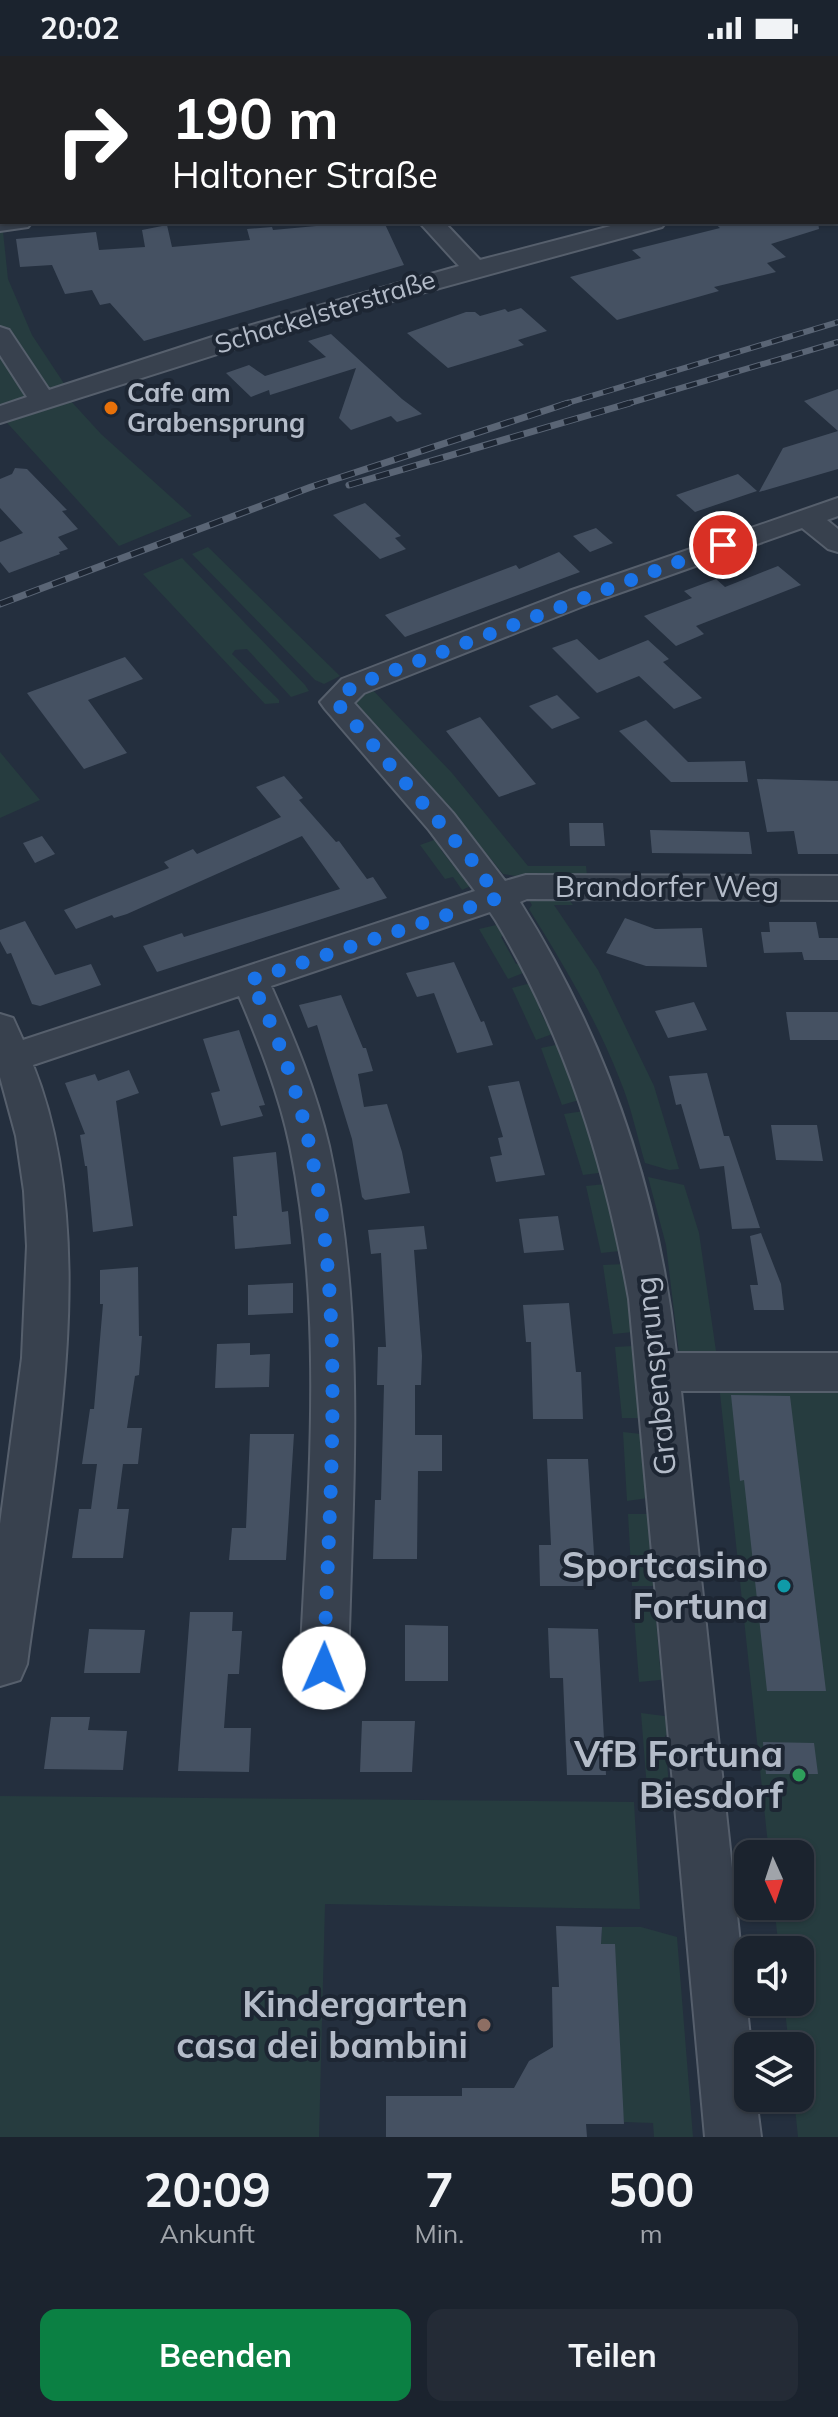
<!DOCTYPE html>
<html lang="de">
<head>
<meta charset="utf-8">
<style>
	body { margin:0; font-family:Mulish,sans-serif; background:#242b36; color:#f1f3f6; height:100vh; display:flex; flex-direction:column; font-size:30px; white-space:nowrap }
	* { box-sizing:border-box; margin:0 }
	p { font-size:26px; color:#a0a4aa }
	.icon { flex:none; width:44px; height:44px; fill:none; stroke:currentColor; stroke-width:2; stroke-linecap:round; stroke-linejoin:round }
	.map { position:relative; height:2081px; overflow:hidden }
	.side { display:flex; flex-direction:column; background:#1b232e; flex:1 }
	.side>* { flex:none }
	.banner { position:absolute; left:0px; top:0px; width:838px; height:168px; box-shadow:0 2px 6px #0004,0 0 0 2px #39404a; background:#202124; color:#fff; overflow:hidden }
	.needle { width:52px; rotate:177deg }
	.fabs { position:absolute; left:734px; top:1784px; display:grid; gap:16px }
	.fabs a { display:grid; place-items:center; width:80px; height:80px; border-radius:16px; background:#1b232e; box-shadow:0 2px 6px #0004,0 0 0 2px #39404a; font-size:40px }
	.pin { position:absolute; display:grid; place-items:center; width:68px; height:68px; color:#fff; margin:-34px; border:4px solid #fff; border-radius:50%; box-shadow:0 2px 8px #0007 }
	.me { position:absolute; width:88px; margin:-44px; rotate:1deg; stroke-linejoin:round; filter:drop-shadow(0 0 6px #0008) }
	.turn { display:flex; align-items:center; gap:28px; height:168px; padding:0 40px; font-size:36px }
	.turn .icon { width:104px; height:104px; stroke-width:2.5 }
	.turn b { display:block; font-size:56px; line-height:68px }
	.eta { display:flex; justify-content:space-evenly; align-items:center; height:136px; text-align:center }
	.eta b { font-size:48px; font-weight:700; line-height:56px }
	.primary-button { display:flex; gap:16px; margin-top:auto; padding:16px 40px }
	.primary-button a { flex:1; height:92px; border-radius:16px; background:#0b8043; color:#fff; font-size:32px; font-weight:700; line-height:92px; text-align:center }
	.primary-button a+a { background:#242b36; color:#f1f3f6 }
	.status { display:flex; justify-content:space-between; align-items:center; height:56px; padding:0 40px; background:#1b232e; direction:ltr }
	.status svg { height:22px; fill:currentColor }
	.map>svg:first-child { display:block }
	.green { fill:#263c3f }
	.building { fill:#455162 }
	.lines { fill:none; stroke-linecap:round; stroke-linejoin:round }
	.minor-casing { stroke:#565f6c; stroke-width:4 }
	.minor { fill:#38414e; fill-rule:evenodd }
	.rail-far1-casing { stroke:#5a6575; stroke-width:6 }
	.rail-casing { stroke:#5a6575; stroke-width:7 }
	.rail-far1 { stroke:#1d2633; stroke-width:4; stroke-dasharray:11; stroke-linecap:butt }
	.rail { stroke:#1d2633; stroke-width:5; stroke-dasharray:14; stroke-linecap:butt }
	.route { stroke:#1a73e8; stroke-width:14; stroke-dasharray:0 25.2 }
	.food-dot { fill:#e8710a; stroke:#1d2633; stroke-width:3 }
	.culture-dot { fill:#0f9aa8; stroke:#1d2633; stroke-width:3 }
	.leisure-dot { fill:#2e9e5b; stroke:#1d2633; stroke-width:3 }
	.education-dot { fill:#8d6e63; stroke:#1d2633; stroke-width:3 }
	.labels { text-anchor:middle; stroke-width:8; stroke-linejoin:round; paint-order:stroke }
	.far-street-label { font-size:26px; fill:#b4bcc9; stroke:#1d2633 }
	.far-poi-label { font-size:26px; font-weight:bold; fill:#b4bcc9; stroke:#1d2633; text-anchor:start }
	.street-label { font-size:30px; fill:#b4bcc9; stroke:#1d2633 }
	.near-poi-label { font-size:36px; font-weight:bold; fill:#b4bcc9; stroke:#1d2633; text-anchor:end }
</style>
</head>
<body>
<div class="status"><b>20:02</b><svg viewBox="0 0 49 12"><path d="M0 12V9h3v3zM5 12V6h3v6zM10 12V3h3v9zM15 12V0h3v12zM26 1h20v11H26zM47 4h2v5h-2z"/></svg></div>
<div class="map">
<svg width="838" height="2081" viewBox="0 0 838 2081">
	<rect width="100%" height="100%" fill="#242f3e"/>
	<path class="green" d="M0,0H46L2,2V166L8,223L32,279L65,329L59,332L101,378L192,460L119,490L0,359Z
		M208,491L340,620L324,628L315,624L192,498Z
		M182,502L305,629L309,635L291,641L247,593L235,594L232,598L279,644V647L265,648L143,518Z
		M368,629L452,717L528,810H586L587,820L528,822L503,818L447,749L359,655C353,644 360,637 368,629Z
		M0,696L40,744L0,762Z
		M434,784H441L447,789L441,794L459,817H468L473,829L462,834L453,821L445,823L420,789Z
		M564,837L573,849H554L598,914L654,1030L679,1113L669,1114L645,1107C637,1080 631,1050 620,1024C597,964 563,908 529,853L532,849L529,844L538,838Z
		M496,869L507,877L501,881L516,908H524L528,915L508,923L479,873Z
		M527,928H534L545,950L539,953L547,969H554L558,976L536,984L512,932Z
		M556,989L564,990L567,999L562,1003L574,1032L586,1042L562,1049L541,992Z
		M584,1055L606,1116L583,1119L564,1058Z
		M648,1121L684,1129L699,1177L717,1302L690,1303L679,1297L666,1189Z
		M605,1128L620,1195L601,1197L586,1130Z
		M625,1208L633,1223L626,1227L633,1276L613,1278L603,1209Z
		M633,1290L642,1308L634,1312L638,1351L647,1355L641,1362H622L615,1291Z
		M719,1328H838V2081H798L794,2042H800V1990H789L784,1946H800V1894H779L774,1850H800V1798H769Z
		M623,1376L650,1379V1384L642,1389L646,1430L654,1434L655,1441L627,1445Z
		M628,1458H648L656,1462L657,1469L649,1473L653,1517L661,1522V1527L653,1530H632Z
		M633,1545H654L663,1549L664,1559L656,1564L660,1611L668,1616L670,1623L639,1626Z
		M641,1657L672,1661L673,1675L665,1680L669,1732L678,1737L680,1752L656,1755L648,1745Z
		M0,1740L634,1746L640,1853L325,1848L319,2081H0Z
		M602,1871H641L677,1881L693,2081H654L653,2067L624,2066L601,1888Z"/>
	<path class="building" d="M359,166H384L404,209L144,285L110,247L100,249L92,234L65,238L52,209L20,211L16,183L96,176L99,194L145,191L142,174L167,169L172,191L250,184L247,173L272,171L273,174Z
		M713,166H818L819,173L771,188L786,201L767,207L776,216L714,231L719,235L617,264L570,221L641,202L632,194L720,172Z
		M521,252L547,275L518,284L524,289L448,312L407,277L466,256H475L480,260L505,253L508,256Z
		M331,278L402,343L422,358L397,366L391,360L351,374L339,362L356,312L270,339L269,334L251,341L226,317L249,309L265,320L326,301L308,285Z
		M838,333V413L759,436L783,392L838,375L804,345Z
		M15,412L27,413L67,454L62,455L78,473L58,481L68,493L59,496L60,498L9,517L0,506V486L23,477L0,452V423L12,418Z
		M738,418L757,435L695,456L676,439Z
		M365,447L401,480L395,482L406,493L380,503L333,459Z
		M596,472L613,487L590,496L573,480Z
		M559,496L580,516L405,581L385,559L500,515L516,509L519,513Z
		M778,510L801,529L696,570L704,578L676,590L644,560L692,542L684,535L716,523L725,531Z
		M577,583L599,604L648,584L669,603L663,606L702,642L674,653L639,620L597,637L552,592Z
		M125,601L143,623L88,644L127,697L84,713L27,637Z
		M557,639L580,662L552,673L529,650Z
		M480,661L536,728L499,741L446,675Z
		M646,664L688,706L745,705L748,726H671L619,675Z
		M284,720L303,742L299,744L336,786L339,785L367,823L373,821L387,842L157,916L143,890L182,877L184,881L340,833L302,780L127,858L114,862L112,859L76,873L64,854L169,812L164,806L193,793L197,798L281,761L256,731Z
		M757,723L838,725V798H798L794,775L767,776Z
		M569,767H603L605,790H570Z
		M650,774L749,776L752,798L652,797Z
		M42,780L55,798L35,807L23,787Z
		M625,862L655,873L702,872L707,911L646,910L606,897Z
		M25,865L55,919L91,908L101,929L40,950L32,948L11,897L7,898L0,885V874Z
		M769,866H816L819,882H838V904H804L802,896L764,897L761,876H770Z
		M454,906L481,966L484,965L493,989L457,997L434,937L417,941L406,917Z
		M341,939L363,992H366L373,1015L358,1018L364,1051L387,1048L402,1096L410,1137L365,1144L362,1141L352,1083L317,969L308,972L299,949Z
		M694,946L707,974L668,982L655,955Z
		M786,956H838V984H790Z
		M239,974L265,1049L259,1050L263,1060L221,1070L211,1037L220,1035L203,983Z
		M129,1014L139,1037L116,1045L133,1170L93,1176L87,1110H85L80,1079L85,1078L65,1027L95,1018L98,1025Z
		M707,1017L724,1080H729L760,1172L732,1173L724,1110L700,1113L681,1048L676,1049L669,1020Z
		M519,1025L545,1119L496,1126L490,1101L502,1099L498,1082L503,1081L488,1030Z
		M771,1069H817L823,1105L776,1104Z
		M276,1096L282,1156L288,1155L291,1188L235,1193L233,1160H237L233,1101Z
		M558,1160L564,1194L524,1197L519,1163Z
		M424,1170L427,1193L414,1194L422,1300L421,1329H415V1379H442V1415H418L417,1503H373L375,1444H381L384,1329H377L378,1291H386L381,1197L371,1198L368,1174Z
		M761,1177L781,1228L784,1254H754L750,1229H758L750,1180Z
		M138,1211L139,1280H142L139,1319L135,1320L127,1372H142L138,1408H123L117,1453H129L123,1502H72L79,1453H91L97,1408H82L90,1353H94L103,1248H100V1214Z
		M293,1227V1257L248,1259V1229Z
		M569,1247L576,1316H581L583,1363H533L531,1286H526L523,1249Z
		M250,1287V1299L270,1298L269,1331L215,1332L217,1288Z
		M731,1339L790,1340L826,1635H767L744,1424L740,1425Z
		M250,1378H294L286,1504H229L232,1472H246Z
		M547,1403H588L596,1530H540L539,1489H551Z
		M190,1556H233L232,1575H242L239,1618H228L224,1672H251L249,1716L178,1715Z
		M405,1569L448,1570V1625H405Z
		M548,1572L598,1573L606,1719H567L563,1622H550Z
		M89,1573L145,1574L140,1617H84Z
		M51,1661H90L88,1674L127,1675L123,1714L44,1713Z
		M362,1665H415L412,1716H360Z
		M763,1686L814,1687L818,1718H766Z
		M556,1870L602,1871L601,1888H615L624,2068H586L587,2081H386V2040H462V2032H514L529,2005L553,1991L552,1931H559Z"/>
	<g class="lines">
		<defs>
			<path id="minor" d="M400,0H420V2H400Z
				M751,0H772L773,2H752Z
				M2,55V74L0,75V56Z
				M836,100L838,101V115L836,114Z
				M0,161L2,166H32L28,171L0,175Z
				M419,166H444L480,204L626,166H666L662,171L334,261L0,367V350L27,341L0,299V271L9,274L49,334L234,274L459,210Z
				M838,442V460L827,464L838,473V496L828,493L802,472L591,547L364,637L354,647L453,757L505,825L526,819L838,820V844L527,843L520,846C606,983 659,1136 676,1297H838V1335H681L751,1990H748V2042H756L761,2081H705L629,1243C605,1108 566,983 496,865L490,856L271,930C294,982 316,1034 329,1090C367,1261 352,1439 348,1612L341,1629L324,1635L307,1629L300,1612C308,1439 325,1261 290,1090C279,1038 260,989 239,940L33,1009C104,1185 51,1425 27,1608L20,1624L0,1630V1468L22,1302L27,1190L24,1135L16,1080L0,1021V958L13,962L23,984L475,835L429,774L325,653L320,646L342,623L569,535Z"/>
		</defs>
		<use href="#minor" class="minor-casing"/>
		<use href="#minor" class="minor"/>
		<defs>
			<path id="rail-far1" d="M561,349L838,266
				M623,349L838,286"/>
			<path id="rail" d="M349,429L630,347
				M0,548L311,431L568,347"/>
		</defs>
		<use href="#rail-far1" class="rail-far1-casing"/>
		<use href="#rail" class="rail-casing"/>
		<use href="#rail-far1" class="rail-far1"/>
		<use href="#rail" class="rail"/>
	</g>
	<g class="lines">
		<path class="route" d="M324,1612C330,1383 361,1135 250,924L498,842L475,808L336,646L353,630L723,489"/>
	</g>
	<circle class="food-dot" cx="111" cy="352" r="8"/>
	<circle class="culture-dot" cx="784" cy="1530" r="8"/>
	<circle class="leisure-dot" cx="799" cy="1719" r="8"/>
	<circle class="education-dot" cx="484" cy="1969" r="8"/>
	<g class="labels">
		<g class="far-street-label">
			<text transform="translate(325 256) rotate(-17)" y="9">Schackelsterstraße</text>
		</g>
		<g class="far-poi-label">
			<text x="127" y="346">Cafe am<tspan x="127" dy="30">Grabensprung</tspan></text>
		</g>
		<g class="street-label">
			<text x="667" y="841">Brandorfer Weg</text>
			<text transform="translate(656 1320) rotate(-96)" y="10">Grabensprung</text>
		</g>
		<g class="near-poi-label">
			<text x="768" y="1522">Sportcasino<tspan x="768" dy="41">Fortuna</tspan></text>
			<text x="783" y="1711">VfB Fortuna<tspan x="783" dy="41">Biesdorf</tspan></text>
			<text x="468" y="1961">Kindergarten<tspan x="468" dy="41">casa dei bambini</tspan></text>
		</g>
	</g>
</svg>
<div class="fabs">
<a><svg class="needle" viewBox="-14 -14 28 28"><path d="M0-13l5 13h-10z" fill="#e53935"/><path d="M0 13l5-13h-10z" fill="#a0a4aa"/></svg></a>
<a><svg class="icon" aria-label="sound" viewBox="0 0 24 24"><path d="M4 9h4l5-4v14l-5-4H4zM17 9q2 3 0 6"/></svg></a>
<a><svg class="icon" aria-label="layers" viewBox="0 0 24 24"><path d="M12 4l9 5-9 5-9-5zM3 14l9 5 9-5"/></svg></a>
</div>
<div class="pin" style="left:723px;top:489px;background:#d93025"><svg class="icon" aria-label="arrive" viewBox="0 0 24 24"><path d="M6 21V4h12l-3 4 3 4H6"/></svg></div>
<svg class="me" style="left:324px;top:1612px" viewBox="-20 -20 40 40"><circle r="19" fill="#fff"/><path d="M0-13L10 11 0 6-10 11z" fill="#1a73e8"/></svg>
<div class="banner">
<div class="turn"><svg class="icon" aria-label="right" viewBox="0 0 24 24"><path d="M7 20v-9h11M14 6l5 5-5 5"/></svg><div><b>190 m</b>Haltoner Straße</div></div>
</div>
</div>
<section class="side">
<div class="eta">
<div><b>20:09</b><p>Ankunft</p></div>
<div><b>7</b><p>Min.</p></div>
<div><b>500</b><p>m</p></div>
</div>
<div class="primary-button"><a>Beenden</a><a>Teilen</a></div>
</section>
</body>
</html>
